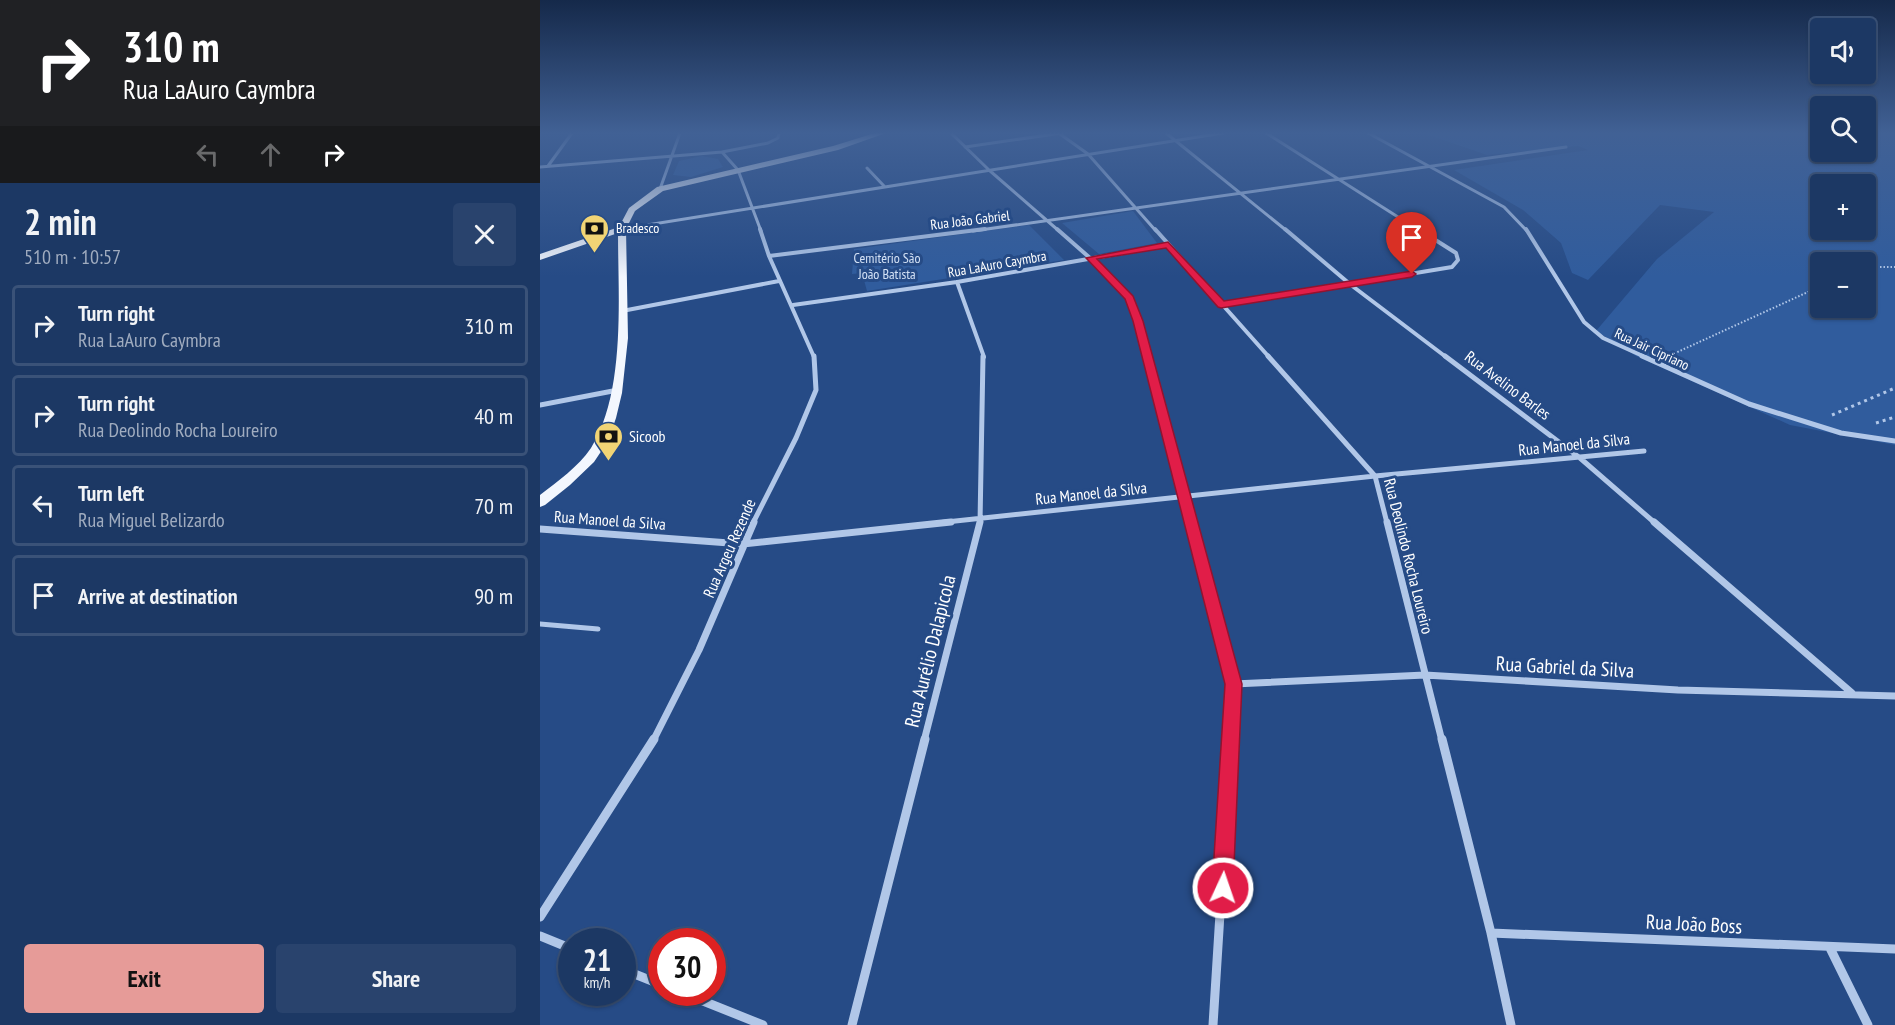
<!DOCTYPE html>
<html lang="en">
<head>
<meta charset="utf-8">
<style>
	body { margin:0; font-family:"PT Sans Narrow",sans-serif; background:#29436d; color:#f1f3f6; height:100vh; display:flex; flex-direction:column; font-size:22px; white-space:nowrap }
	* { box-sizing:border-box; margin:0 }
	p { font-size:20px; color:#a0acbf }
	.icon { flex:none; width:33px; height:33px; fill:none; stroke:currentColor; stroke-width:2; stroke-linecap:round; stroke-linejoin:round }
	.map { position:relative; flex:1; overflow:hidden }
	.panel { display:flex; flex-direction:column; background:#1c3864; width:540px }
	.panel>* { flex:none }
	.top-card { background:#202124; color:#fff; overflow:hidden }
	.tools { position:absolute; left:1270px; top:18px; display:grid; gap:12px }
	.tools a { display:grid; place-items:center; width:66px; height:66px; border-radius:6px; background:#1c3864; box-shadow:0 2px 4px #0004,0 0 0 2px #3a5278; font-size:30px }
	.speed { position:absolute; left:18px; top:928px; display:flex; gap:12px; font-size:30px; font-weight:700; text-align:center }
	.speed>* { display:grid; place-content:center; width:78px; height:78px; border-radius:50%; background:#1c3864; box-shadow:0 2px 4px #0004,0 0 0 2px #3a5278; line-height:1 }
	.speed small { font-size:15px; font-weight:400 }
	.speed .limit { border:9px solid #d22; background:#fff; color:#111 }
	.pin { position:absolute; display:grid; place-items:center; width:51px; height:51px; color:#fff; margin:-62px -26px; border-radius:50% 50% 50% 0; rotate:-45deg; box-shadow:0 0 6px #0007 }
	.pin .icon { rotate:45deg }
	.me { position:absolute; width:66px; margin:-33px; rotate:3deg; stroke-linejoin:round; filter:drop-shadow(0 0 4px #0008) }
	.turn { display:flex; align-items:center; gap:21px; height:126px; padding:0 24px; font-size:27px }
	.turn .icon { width:78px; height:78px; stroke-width:2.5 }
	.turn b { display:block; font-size:42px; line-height:51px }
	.lanes { display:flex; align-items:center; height:57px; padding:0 24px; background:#0003; justify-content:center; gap:30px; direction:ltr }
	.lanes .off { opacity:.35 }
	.round { display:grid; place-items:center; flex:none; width:63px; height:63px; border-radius:6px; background:#29436d }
	.headline { display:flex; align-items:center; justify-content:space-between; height:102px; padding:0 24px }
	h1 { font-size:36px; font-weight:600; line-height:45px }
	.primary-button { display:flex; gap:12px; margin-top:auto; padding:12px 24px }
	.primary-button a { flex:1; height:69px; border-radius:6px; background:#e69b98; color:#111; font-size:24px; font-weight:600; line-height:69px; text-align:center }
	.primary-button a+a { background:#29436d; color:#f1f3f6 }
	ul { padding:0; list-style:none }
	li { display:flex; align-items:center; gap:18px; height:81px; margin:0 12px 9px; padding:0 12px; border:3px solid #3a5278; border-radius:6px }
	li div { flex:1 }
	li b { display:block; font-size:22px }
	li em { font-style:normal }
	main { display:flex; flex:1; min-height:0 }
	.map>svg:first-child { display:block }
	.green { fill:#305c9d; fill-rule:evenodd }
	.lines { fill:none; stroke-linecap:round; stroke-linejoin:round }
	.path-far1 { stroke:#b1c7e8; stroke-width:2; stroke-dasharray:1.5 2; stroke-linecap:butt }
	.path { stroke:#b1c7e8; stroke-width:3; stroke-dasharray:3 4; stroke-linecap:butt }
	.lane { stroke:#b1c7e8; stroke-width:5 }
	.street-far4 { stroke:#b1c7e8; stroke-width:3 }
	.street-far3 { stroke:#b1c7e8; stroke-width:4 }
	.street-far2 { stroke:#b1c7e8; stroke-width:5 }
	.street-far1 { stroke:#b1c7e8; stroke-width:7 }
	.street { stroke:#b1c7e8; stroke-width:9 }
	.primary { fill:#f3f7fe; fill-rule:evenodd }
	.route { fill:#e11d48; stroke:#92132f; stroke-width:1.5 }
	.labels { text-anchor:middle; stroke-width:6; stroke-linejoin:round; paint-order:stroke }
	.far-street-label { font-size:14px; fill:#fff; stroke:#264b86 }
	.far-poi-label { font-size:14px; fill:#fff; stroke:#264b86; text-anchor:start }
	.far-park-label { font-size:14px; fill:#d4e2f6; stroke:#264b86 }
	.street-label { font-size:16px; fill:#fff; stroke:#264b86 }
	.poi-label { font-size:16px; fill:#fff; stroke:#264b86; text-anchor:start }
	.near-street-label { font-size:20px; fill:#fff; stroke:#264b86 }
</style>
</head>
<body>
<main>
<section class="panel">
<div class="top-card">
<div class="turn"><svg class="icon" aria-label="right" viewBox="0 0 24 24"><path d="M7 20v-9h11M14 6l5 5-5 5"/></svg><div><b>310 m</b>Rua LaAuro Caymbra</div></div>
<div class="lanes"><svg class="icon off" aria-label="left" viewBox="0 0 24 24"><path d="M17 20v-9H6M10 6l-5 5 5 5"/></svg><svg class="icon off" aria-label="ahead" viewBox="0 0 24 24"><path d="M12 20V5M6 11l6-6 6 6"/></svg><svg class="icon" aria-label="right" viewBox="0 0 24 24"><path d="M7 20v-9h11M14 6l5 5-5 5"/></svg></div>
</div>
<div class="headline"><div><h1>2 min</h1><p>510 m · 10:57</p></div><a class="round"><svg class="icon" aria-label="close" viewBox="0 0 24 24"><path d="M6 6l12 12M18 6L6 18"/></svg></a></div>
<ul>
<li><svg class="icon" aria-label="right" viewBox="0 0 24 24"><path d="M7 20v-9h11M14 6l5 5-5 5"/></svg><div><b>Turn right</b><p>Rua LaAuro Caymbra</p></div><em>310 m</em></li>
<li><svg class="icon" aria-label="right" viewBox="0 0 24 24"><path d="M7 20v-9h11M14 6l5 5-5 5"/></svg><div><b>Turn right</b><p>Rua Deolindo Rocha Loureiro</p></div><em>40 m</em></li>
<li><svg class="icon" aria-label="left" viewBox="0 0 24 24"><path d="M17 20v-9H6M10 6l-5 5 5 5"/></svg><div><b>Turn left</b><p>Rua Miguel Belizardo</p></div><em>70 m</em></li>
<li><svg class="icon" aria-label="arrive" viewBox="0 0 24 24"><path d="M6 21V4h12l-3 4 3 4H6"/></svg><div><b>Arrive at destination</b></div><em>90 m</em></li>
</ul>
<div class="primary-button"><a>Exit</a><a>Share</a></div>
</section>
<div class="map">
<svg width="1355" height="1025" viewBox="0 0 1355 1025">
	<rect width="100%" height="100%" fill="#264b86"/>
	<path class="green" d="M883,133H1281V152H1326V133H1355V445L1250,425L1096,356L1056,331L1117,259L1174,212L1120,205L1048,280L1032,273L1021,243L983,210L914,170L1048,150L1038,146L947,155ZM1281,184H1326V230H1281ZM1281,262H1326V308H1281Z
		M162,156L178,159L183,167L151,177L133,175L139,161Z
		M593,211L617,243L559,254L522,223Z
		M489,225L524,260L327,291L322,273L312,274L314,249Z"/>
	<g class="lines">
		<path class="path-far1" d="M1326,267H1355
			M1131,355L1281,286"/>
		<path class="path" d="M1292,415L1355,388
			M1336,423L1355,417"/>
		<path class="lane" d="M0,624L58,629"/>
		<path class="street-far4" d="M411,133L449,170L519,231
			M626,133L747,231
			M726,133L880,231
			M828,133L964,207L987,231
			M520,134L548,154L616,231
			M425,147L522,133
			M182,152L228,143L238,138L239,133
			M8,166L32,133
			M0,167L182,152L198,170L221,231
			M327,168L344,186
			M120,189L140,133
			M82,229L683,133
			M433,231L1026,147"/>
		<path class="street-far3" d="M220,229L229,256L274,357
			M517,229L550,258L589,298L608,357
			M615,229L729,357
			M745,229L811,285L906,357
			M986,229L1044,322L1063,338L1105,357
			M229,256L445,229
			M417,282L444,357
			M253,305L417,282L628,245
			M681,305L912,267L918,260L916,253L878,229
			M82,311L239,281"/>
		<path class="street-far2" d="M607,356L651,523
			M728,356L835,476L847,523
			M905,356L1040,458L1115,523
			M1102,356L1209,404L1301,433L1355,441
			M0,405L78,390
			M213,523L256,438L276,390L274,356
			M397,523L835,476L1104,451
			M440,523L443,356"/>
		<path class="street-far1" d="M651,522L694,684L691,741
			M847,522L902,741
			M1114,522L1312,693
			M0,529L203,544L411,522
			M694,684L885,675L1138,690L1355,696
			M113,741L159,650L214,522
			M384,741L440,522"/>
		<path class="street" d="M902,739L951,933L971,1025
			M0,917L114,739
			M951,933L1355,949
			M0,936L32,949
			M1290,948L1328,1025
			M82,969L122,985
			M143,993L223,1025
			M312,1025L385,739
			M673,1025L691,739"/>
		<path class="primary" d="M335,133H346L298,150L123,191L95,211L86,229L88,338L82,393L76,418L68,441L54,462L30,485L5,505L0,507V495C18,481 38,467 51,448C86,391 78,298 78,233L0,260V254L79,227L89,208L117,187L293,146Z"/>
	</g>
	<linearGradient id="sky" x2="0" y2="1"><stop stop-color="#15294a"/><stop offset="0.48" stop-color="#416195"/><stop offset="1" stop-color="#416195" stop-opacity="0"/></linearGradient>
	<rect width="1355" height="277" fill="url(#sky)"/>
	<path class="route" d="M628,242L684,301L872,271L876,274L872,277L681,308L678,307L626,248L557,259L593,296L603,321L702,684L693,888L690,895L683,898L675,895L672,888L685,684L593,321L585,299L546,258Z"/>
	<defs>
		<symbol id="bank-pin" viewBox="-11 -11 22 30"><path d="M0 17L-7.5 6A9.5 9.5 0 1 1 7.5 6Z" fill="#f1d475" stroke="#264b86"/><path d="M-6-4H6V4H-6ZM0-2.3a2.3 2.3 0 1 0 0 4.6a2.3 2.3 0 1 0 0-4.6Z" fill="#111"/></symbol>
	</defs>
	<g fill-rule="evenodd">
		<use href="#bank-pin" x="38" y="212" width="33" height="45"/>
		<use href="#bank-pin" x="52" y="420" width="33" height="45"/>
	</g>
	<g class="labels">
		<g class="far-street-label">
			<text transform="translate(430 220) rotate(-7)" y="5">Rua João Gabriel</text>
			<text transform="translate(457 264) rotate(-10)" y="5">Rua LaAuro Caymbra</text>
			<text transform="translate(1112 349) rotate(25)" y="5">Rua Jair Cipriano</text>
		</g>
		<g class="far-poi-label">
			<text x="76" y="233">Bradesco</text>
		</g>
		<g class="far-park-label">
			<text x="347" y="263">Cemitério São<tspan x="347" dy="16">João Batista</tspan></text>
		</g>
		<g class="street-label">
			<text transform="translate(968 385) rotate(37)" y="6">Rua Avelino Barles</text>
			<text transform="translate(1034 444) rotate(-6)" y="6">Rua Manoel da Silva</text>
			<text transform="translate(551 493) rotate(-6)" y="6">Rua Manoel da Silva</text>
			<text transform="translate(70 520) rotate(4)" y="6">Rua Manoel da Silva</text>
			<text transform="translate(189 548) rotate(-66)" y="6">Rua Argeu Rezende</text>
			<text transform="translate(869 556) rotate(76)" y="6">Rua Deolindo Rocha Loureiro</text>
		</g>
		<g class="poi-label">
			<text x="89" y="442">Sicoob</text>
		</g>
		<g class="near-street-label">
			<text transform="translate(390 651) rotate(-76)" y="7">Rua Aurélio Dalapicola</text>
			<text transform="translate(1025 667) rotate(3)" y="7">Rua Gabriel da Silva</text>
			<text transform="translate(1154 924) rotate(3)" y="7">Rua João Boss</text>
		</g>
	</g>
</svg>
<div class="tools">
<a><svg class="icon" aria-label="sound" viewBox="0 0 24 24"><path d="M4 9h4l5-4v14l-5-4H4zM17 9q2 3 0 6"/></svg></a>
<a><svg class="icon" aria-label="search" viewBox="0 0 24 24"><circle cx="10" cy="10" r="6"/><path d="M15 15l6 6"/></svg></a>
<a>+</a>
<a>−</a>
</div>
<div class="speed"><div>21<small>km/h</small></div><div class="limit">30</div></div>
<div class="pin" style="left:872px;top:274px;background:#d93025"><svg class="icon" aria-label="arrive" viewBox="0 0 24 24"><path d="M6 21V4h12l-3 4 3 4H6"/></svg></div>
<svg class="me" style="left:683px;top:888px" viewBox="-20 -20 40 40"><circle r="17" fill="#e11d48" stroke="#fff" stroke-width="3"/><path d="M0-11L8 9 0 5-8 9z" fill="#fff"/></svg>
</div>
</main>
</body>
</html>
